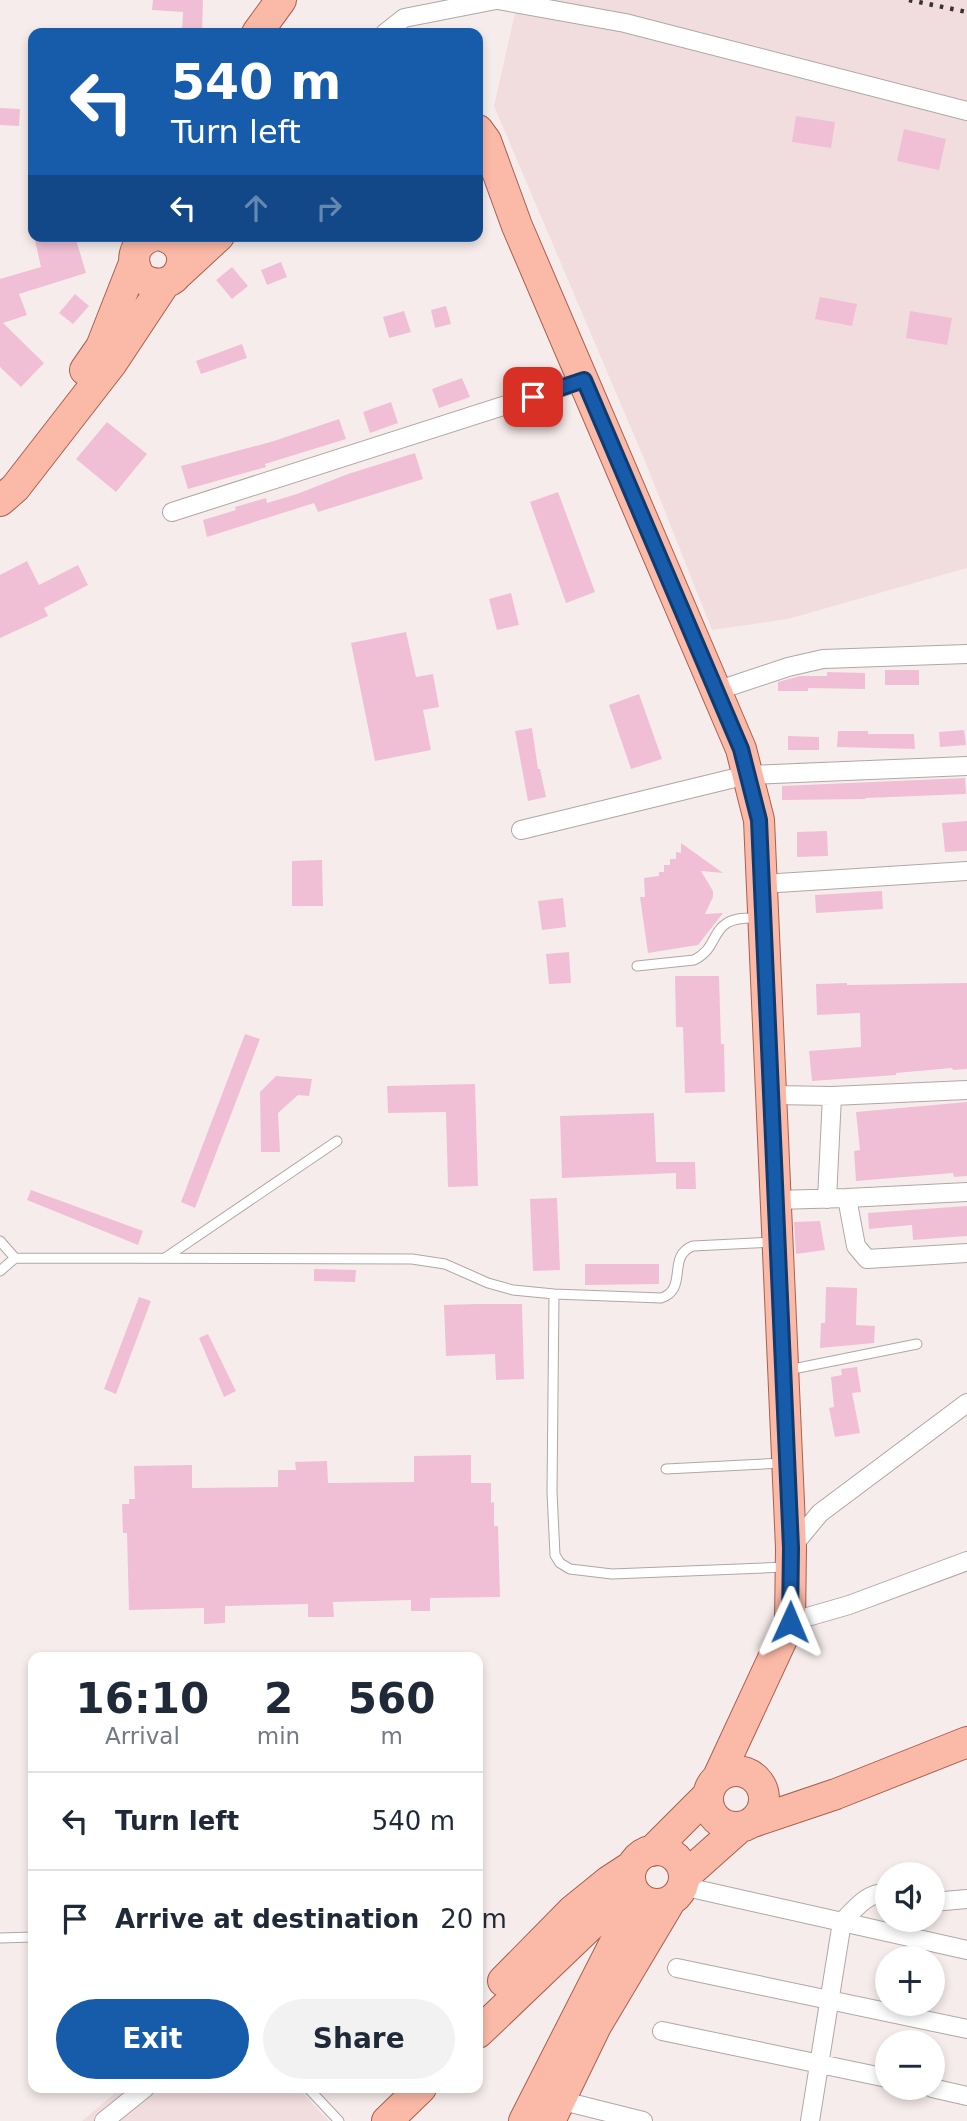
<!DOCTYPE html>
<html lang="en">
<head>
<meta charset="utf-8">
<style>
	body { margin:0; font-family:"DejaVu Sans",sans-serif; background:#f2f2f3; color:#1f2937; height:100vh; display:flex; flex-direction:column; font-size:26px; white-space:nowrap }
	* { box-sizing:border-box; margin:0 }
	p { font-size:23px; color:#747a83 }
	.icon { flex:none; width:38px; height:38px; fill:none; stroke:currentColor; stroke-width:2; stroke-linecap:round; stroke-linejoin:round }
	.map { position:relative; flex:1; overflow:hidden }
	.drawer { position:absolute; left:28px; top:1652px; width:455px; height:441px; display:flex; flex-direction:column; background:#fff; border-radius:14px; box-shadow:0 4px 10px #0003 }
	.drawer>* { flex:none }
	.banner { position:absolute; left:28px; top:28px; width:455px; height:214px; border-radius:14px; box-shadow:0 4px 10px #0003; background:#175bab; color:#fff; overflow:hidden }
	.tools { position:absolute; left:875px; top:1862px; display:grid; gap:14px }
	.tools a { display:grid; place-items:center; width:70px; height:70px; border-radius:50%; background:#fff; box-shadow:0 4px 10px #0003; font-size:35px }
	.pin { position:absolute; display:grid; place-items:center; width:60px; height:60px; color:#fff; margin:-30px; border-radius:14px; box-shadow:0 4px 10px #0006 }
	.me { position:absolute; width:77px; margin:-38px; rotate:1deg; stroke-linejoin:round; filter:drop-shadow(0 0 5px #0008) }
	.turn { display:flex; align-items:center; gap:24px; height:147px; padding:0 28px; font-size:32px }
	.turn .icon { width:91px; height:91px; stroke-width:2.5 }
	.turn b { display:block; font-size:49px; line-height:60px }
	.lanes { display:flex; align-items:center; height:66px; padding:0 28px; background:#0003; justify-content:center; gap:35px; direction:ltr }
	.lanes .off { opacity:.35 }
	.eta { display:flex; justify-content:space-evenly; align-items:center; height:119px; text-align:center }
	.eta b { font-size:42px; font-weight:700; line-height:49px }
	.action { display:flex; gap:14px; margin-top:auto; padding:14px 28px }
	.action a { flex:1; height:80px; border-radius:42px; background:#175bab; color:#fff; font-size:28px; font-weight:700; line-height:80px; text-align:center }
	.action a+a { background:#f2f2f3; color:#1f2937 }
	ul { padding:0; list-style:none }
	li { display:flex; align-items:center; gap:21px; height:98px; padding:0 28px; border-top:2px solid #e0e1e3 }
	li div { flex:1 }
	li b { display:block; font-size:26px }
	li em { font-style:normal }
	.map>svg:first-child { display:block }
	.built { fill:#f1ddde }
	.building { fill:#f0bfd5 }
	.lines { fill:none; stroke-linecap:round; stroke-linejoin:round }
	.lane-casing { stroke:#b0a6a6; stroke-width:11 }
	.street-casing { stroke:#b0a6a6; stroke-width:20 }
	.primary-casing { stroke:#a8604c; stroke-width:32 }
	.lane { stroke:#fff; stroke-width:9 }
	.street { stroke:#fff; stroke-width:18 }
	.primary { stroke:#fbb9a7; stroke-width:30 }
	.rail { stroke:#363232; stroke-width:4.5; stroke-dasharray:3.5 7; stroke-linecap:butt }
	.route-casing { stroke:#0f3b6f; stroke-width:18 }
	.route { stroke:#175bab; stroke-width:12 }
</style>
</head>
<body>
<div class="map">
<svg width="967" height="2121" viewBox="0 0 967 2121">
	<rect width="100%" height="100%" fill="#f7ecec"/>
	<path class="built" d="M518,0H967V568L788,619L712,630L645,461L494,106Z
		M121,2088H298L329,2121H82Z"/>
	<path class="building" d="M153,0H203L202,33H182L183,12L152,10Z
		M0,108L20,109L19,126L0,125Z
		M796,116L835,122L831,148L792,142Z
		M904,129L946,139L939,170L897,161Z
		M34,236H75L86,273L19,294L27,315L3,323L44,363L21,387L0,367V279L41,267Z
		M281,262L287,277L267,285L261,270Z
		M232,267L248,286L232,299L216,280Z
		M75,294L89,306L73,324L59,313Z
		M820,297L857,304L852,326L815,319Z
		M446,306L451,324L435,328L431,310Z
		M404,311L411,332L389,338L383,317Z
		M910,311L952,318L947,345L906,338Z
		M242,344L247,358L201,374L196,361Z
		M462,378L470,397L439,408L432,389Z
		M391,402L398,423L370,433L363,412Z
		M339,419L346,439L265,464L266,467L188,489L181,466L274,441Z
		M107,422L147,454L116,492L76,459Z
		M415,453L423,479L318,512L314,503L207,537L203,520L236,510L235,507L266,498L267,503L297,494L348,474Z
		M558,492L595,592L566,603L530,502Z
		M27,561L39,585L78,565L88,585L44,608L48,616L0,638V575Z
		M511,593L519,625L497,630L489,599Z
		M406,632L416,677L433,674L439,707L423,710L431,750L375,761L351,643Z
		M885,670H919V685H885Z
		M827,672L865,673V689L808,688V691H778V682L800,676H827Z
		M639,694L662,759L631,769L609,705Z
		M532,728L538,769H540L546,797L528,801L515,731Z
		M964,730L966,745L940,747L939,732Z
		M838,731H868V734H914L915,749L837,747Z
		M788,736L819,737V750H788Z
		M965,778L966,794L866,798L865,799L782,800V786Z
		M967,821V851L945,852L942,823Z
		M827,831L828,856L797,857V832Z
		M681,843L723,873L701,871L713,891V897L705,914L723,913L698,945L648,953L640,897H645L644,878L659,876V872H664V865H670V859H676V852L681,853Z
		M322,860L323,906H292V861Z
		M882,891L883,909L816,913L815,895Z
		M563,898L566,927L542,930L538,901Z
		M569,952L571,983L549,984L546,954Z
		M675,976H719L721,1044H724L725,1092L685,1093L683,1027H676Z
		M847,983V985L967,983V1069L953,1070L952,1068L896,1073V1075L812,1081L809,1051L861,1047L860,1013L817,1015L816,984Z
		M245,1034L260,1039L195,1208L181,1202Z
		M276,1076L312,1079L309,1096L298,1095L278,1113L280,1152H261L260,1092Z
		M475,1084L478,1186L448,1187L446,1112L388,1113L387,1086Z
		M967,1102V1176L954,1177L953,1173L856,1181L854,1151L860,1150L856,1112Z
		M654,1113L656,1162H695L696,1189H676V1173L562,1178L560,1116Z
		M31,1190L143,1231L138,1245L27,1200Z
		M557,1198L560,1270L533,1271L530,1199Z
		M967,1206V1236L913,1240L912,1225L869,1229L868,1213Z
		M820,1221L825,1250L796,1254L794,1222Z
		M585,1264H659V1284L585,1285Z
		M314,1269L356,1270L355,1282L314,1281Z
		M826,1287L857,1288L856,1325L875,1326L874,1343L820,1348L821,1323H825Z
		M139,1297L151,1301L116,1394L104,1389Z
		M476,1304H522L524,1379L496,1380L495,1354L446,1356L444,1305Z
		M208,1334L236,1391L224,1397L199,1338Z
		M857,1367L861,1392L852,1393L860,1433L835,1437L829,1408L834,1407L831,1377L842,1375L841,1369Z
		M471,1455V1483H491V1503L494,1502V1526H498L500,1597L430,1598V1611H411V1600L333,1602L334,1617H308V1604L225,1606V1623L204,1624V1608L129,1610L127,1533H123L122,1504H129V1499H135L134,1466L192,1465V1488L278,1487V1470H296L295,1462L327,1461L328,1483L414,1482V1456Z"/>
	<g class="lines">
		<defs>
			<path id="lane" d="M637,966L694,960C715,950 712,932 727,923C736,917 750,918 760,918
				M0,1241L15,1258
				M773,1242L693,1246C666,1256 689,1289 661,1298L554,1294L552,1492L555,1555L560,1563L570,1569L612,1574L786,1567
				M165,1258L337,1141
				M0,1271L15,1258L412,1259L445,1264L488,1283L513,1290L554,1294
				M788,1370L917,1344
				M666,1469L783,1463
				M0,1938L33,1937
				M308,2088L339,2121"/>
			<path id="street" d="M498,0L625,23L967,111
				M385,33L404,18L496,0
				M172,512L584,380
				M716,691L788,667L823,659L967,654
				M521,830L747,775L967,766
				M762,884L967,871
				M772,1095L832,1096L967,1090
				M847,1198L967,1192
				M827,1199L832,1096
				M776,1200L847,1198L856,1246L867,1259L967,1253
				M791,1548L820,1513L967,1403
				M790,1622L849,1605L967,1561
				M682,1886L967,1950
				M933,1902L967,1899
				M677,1968L967,2029
				M662,2031L887,2078
				M932,2088L967,2096
				M551,2098L643,2121
				M104,2121L145,2088
				M810,2121L842,1922C855,1909 867,1892 887,1893"/>
			<path id="primary" d="M257,33L281,0
				M478,130L486,141L517,226L741,749L759,820L791,1548L790,1622L718,1777
				M153,236C133,243 129,261 141,278C179,301 200,246 162,236
				M179,273L219,236
				M85,370L101,347L134,263
				M0,501L15,488L112,363L165,283
				M708 1799a28 28 0 1 1 56 0a28 28 0 1 1-56 0Z
				M753,1822L836,1794L967,1742
				M630 1877a27 27 0 1 1 54 0a27 27 0 1 1-54 0Z
				M652,1851L708,1795
				M684,1877L739,1828
				M503,1981L572,1911L609,1881L632,1866
				M478,2033L592,1924L638,1897
				M387,2121L421,2088
				M524,2121L638,1897
				M550,2121L596,2026L671,1900"/>
		</defs>
		<use href="#lane" class="lane-casing"/>
		<use href="#street" class="street-casing"/>
		<use href="#primary" class="primary-casing"/>
		<use href="#lane" class="lane"/>
		<use href="#street" class="street"/>
		<use href="#primary" class="primary"/>
		<path class="rail" d="M909,0L967,12"/>
	</g>
	<g class="lines">
		<defs>
			<path id="route" d="M533,397L584,380L741,749L759,820L791,1548L790,1622"/>
		</defs>
		<use href="#route" class="route-casing"/>
		<use href="#route" class="route"/>
	</g>
</svg>
<div class="tools">
<a><svg class="icon" aria-label="sound" viewBox="0 0 24 24"><path d="M4 9h4l5-4v14l-5-4H4zM17 9q2 3 0 6"/></svg></a>
<a>+</a>
<a>−</a>
</div>
<div class="pin" style="left:533px;top:397px;background:#d93025"><svg class="icon" aria-label="arrive" viewBox="0 0 24 24"><path d="M6 21V4h12l-3 4 3 4H6"/></svg></div>
<svg class="me" style="left:790px;top:1622px" viewBox="-20 -20 40 40"><path d="M0-17L14 15 0 8-14 15z" fill="#175bab" stroke="#fff" stroke-width="4"/></svg>
<div class="banner">
<div class="turn"><svg class="icon" aria-label="left" viewBox="0 0 24 24"><path d="M17 20v-9H6M10 6l-5 5 5 5"/></svg><div><b>540 m</b>Turn left</div></div>
<div class="lanes"><svg class="icon" aria-label="left" viewBox="0 0 24 24"><path d="M17 20v-9H6M10 6l-5 5 5 5"/></svg><svg class="icon off" aria-label="ahead" viewBox="0 0 24 24"><path d="M12 20V5M6 11l6-6 6 6"/></svg><svg class="icon off" aria-label="right" viewBox="0 0 24 24"><path d="M7 20v-9h11M14 6l5 5-5 5"/></svg></div>
</div>
<section class="drawer">
<div class="eta">
<div><b>16:10</b><p>Arrival</p></div>
<div><b>2</b><p>min</p></div>
<div><b>560</b><p>m</p></div>
</div>
<ul>
<li><svg class="icon" aria-label="left" viewBox="0 0 24 24"><path d="M17 20v-9H6M10 6l-5 5 5 5"/></svg><div><b>Turn left</b></div><em>540 m</em></li>
<li><svg class="icon" aria-label="arrive" viewBox="0 0 24 24"><path d="M6 21V4h12l-3 4 3 4H6"/></svg><div><b>Arrive at destination</b></div><em>20 m</em></li>
</ul>
<div class="action"><a>Exit</a><a>Share</a></div>
</section>
</div>
</body>
</html>
